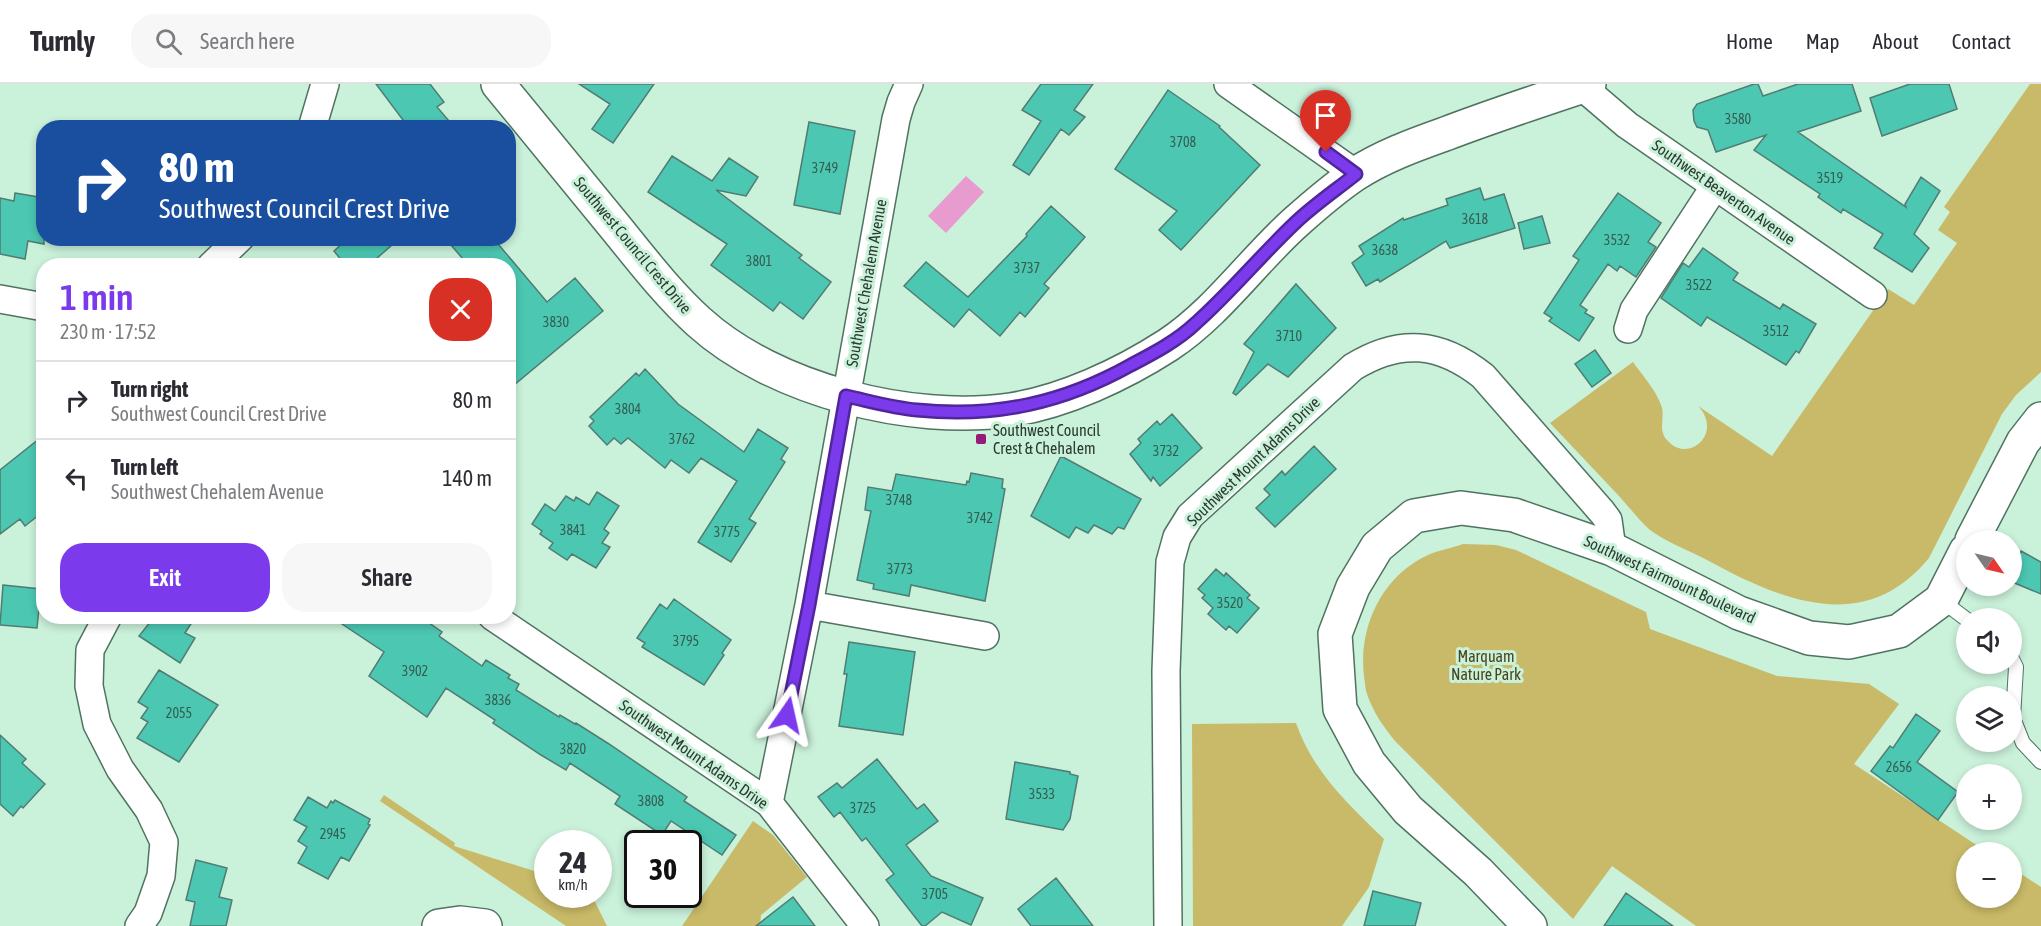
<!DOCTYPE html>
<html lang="en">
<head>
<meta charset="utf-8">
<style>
	body { margin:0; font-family:"Asap Condensed",sans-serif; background:#f7f7f7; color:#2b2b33; height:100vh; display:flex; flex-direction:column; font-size:22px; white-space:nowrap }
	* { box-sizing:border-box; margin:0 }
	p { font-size:20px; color:#7c7c81 }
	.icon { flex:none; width:33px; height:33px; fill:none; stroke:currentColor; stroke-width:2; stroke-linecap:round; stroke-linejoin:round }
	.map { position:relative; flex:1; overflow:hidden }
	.drawer { position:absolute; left:36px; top:174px; width:480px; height:366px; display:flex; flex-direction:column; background:#fff; border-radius:24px; box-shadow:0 3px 9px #0003 }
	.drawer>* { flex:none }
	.hud { position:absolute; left:36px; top:36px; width:480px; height:126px; border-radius:24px; box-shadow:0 3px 9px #0003; background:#1a4fa0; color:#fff; overflow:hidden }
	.needle { width:39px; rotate:124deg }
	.fabs { position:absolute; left:1956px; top:446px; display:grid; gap:12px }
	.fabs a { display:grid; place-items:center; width:66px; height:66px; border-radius:50%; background:#fff; box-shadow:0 3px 9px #0003; font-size:30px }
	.speed { position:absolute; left:534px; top:746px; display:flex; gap:12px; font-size:30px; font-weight:700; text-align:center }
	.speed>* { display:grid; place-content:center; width:78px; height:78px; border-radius:50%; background:#fff; box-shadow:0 3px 9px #0003; line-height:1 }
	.speed small { font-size:15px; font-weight:400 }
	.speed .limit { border:3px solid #111; border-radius:9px; background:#fff; color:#111 }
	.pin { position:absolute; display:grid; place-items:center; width:51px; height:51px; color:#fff; margin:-62px -26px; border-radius:50% 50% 50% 0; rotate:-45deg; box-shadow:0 0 6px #0007 }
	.pin .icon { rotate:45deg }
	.me { position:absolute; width:66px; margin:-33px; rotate:11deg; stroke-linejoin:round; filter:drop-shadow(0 0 4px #0008) }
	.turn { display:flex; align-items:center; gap:21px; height:126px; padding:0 24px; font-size:27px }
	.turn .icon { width:78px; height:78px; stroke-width:2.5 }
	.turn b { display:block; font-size:42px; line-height:51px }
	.round { display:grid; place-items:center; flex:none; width:63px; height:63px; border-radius:24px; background:#f7f7f7 }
	.overview { display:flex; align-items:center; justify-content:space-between; height:102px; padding:0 24px }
	h1 { font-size:36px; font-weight:600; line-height:45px; color:#7c3aed }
	.action { display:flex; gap:12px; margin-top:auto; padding:12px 24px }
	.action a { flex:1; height:69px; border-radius:24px; background:#7c3aed; color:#fff; font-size:24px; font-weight:600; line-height:69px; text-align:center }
	.action a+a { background:#f7f7f7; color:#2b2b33 }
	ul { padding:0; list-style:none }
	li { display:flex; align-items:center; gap:18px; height:78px; padding:0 24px; border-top:2px solid #e1e1e2 }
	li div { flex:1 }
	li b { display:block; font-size:22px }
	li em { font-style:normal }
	header { display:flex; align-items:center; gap:36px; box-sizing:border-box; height:84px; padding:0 30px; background:#fff; border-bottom:2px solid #e1e1e2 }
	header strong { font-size:28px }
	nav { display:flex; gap:33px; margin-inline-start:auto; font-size:21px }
	.search { width:420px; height:54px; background:#f7f7f7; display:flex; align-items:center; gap:15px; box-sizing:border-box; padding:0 21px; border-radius:24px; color:#7c7c81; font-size:22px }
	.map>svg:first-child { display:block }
	.green { fill:#c8ba68 }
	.water { fill:#e89bcf }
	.building { fill:#4cc7b2; stroke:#517c73; stroke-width:1.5 }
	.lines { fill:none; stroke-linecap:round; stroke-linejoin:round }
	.lane-casing { stroke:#507360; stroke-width:16 }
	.street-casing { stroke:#507360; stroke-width:30 }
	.secondary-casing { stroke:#507360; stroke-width:36 }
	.lane { stroke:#fff; stroke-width:14 }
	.street { stroke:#fff; stroke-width:27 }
	.secondary { stroke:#fff; stroke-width:33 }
	.route-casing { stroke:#51269a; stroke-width:15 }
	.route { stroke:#7c3aed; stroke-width:10 }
	.poi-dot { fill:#941c78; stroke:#caf1da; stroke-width:2 }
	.labels { text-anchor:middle; stroke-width:6; stroke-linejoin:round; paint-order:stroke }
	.number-label { font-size:14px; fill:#345e52 }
	.street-label { font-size:16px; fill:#2c3b32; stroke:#caf1da }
	.poi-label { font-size:16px; fill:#2c3b32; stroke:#caf1da; text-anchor:start }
	.park-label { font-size:16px; fill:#4a441d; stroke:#caf1da }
</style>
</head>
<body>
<header>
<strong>Turnly</strong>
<div class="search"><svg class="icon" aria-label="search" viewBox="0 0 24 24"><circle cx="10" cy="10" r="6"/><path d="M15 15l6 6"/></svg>Search here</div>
<nav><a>Home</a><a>Map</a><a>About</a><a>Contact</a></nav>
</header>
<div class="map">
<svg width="2041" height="842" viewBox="0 0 2041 842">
	<rect width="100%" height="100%" fill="#caf1da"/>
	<path class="green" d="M2030,0H2041V288L2016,311L2002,330L1929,474C1865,552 1782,517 1707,476C1690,467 1664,457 1650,446C1639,436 1629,423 1619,412C1596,388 1573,363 1550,339L1633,278C1642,291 1656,306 1661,321C1666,333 1657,345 1667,356C1688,381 1724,349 1698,322L1772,372L1888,205L1914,221L1957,159L1938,146L1950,128L1944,123Z
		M1463,460L1496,461L1516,466L1646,528L1650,545L1777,592L1869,600L1899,620L1854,680L1987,768H1966V813H2012V784L2041,803V842H1696L1612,782L1573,835L1395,657C1383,642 1373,628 1367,610C1365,604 1365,598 1364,592C1358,543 1382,492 1428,471C1439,466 1452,464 1463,460Z
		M1296,639C1313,688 1348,720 1384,755L1369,803L1342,842H1193L1192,640Z
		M384,711L455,759L454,762L547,791L548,810H591L607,842H566L380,717Z
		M753,737L773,751L807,793L761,831L760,842H682Z"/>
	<path class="water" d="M966,92L984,108L946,149L928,132Z"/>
	<path class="building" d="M376,0H430L444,18L437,23L455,44H409Z
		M579,0H654L613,59L592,45L610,20Z
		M1041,0H1093L1074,26L1085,33L1069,51L1061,45L1029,91L1013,81L1041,37L1022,26Z
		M1754,0H1758L1763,12L1798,0H1852L1861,27L1798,48L1906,123L1905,120L1921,93L1940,107L1914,150L1929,164L1912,188L1874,164L1883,150L1843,125L1841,129L1818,113L1820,110L1754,66L1766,51L1716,68L1708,46L1697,43L1694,37L1693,26L1697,20Z
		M1910,0H1949L1957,25L1882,52L1870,14Z
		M1168,6L1220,42L1219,43L1260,81L1181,166L1159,146L1177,127L1115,85Z
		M809,38L855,47L840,130L794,121Z
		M672,72L712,97L729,74L758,93L746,112L716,106L802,171L799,174L831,198L803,235L780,218L773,227L711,181L727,160L648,108Z
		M1480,104L1484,116L1504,110L1515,144L1450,164L1446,157L1380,198L1378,195L1366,202L1352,179L1364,170L1359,162L1403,134L1404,136L1448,121L1446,115Z
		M15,109L44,114V160L28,157L25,175L0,170V114L14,117Z
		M1618,109L1661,139L1648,158L1656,163L1636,193L1620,182L1617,187L1608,180L1580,221L1587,226L1585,229L1594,234L1579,257L1549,237L1552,234L1544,229L1579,176L1573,172Z
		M1051,122L1085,153L1044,200L1049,204L1025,233L1020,228L1000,252L969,225L954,243L904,202L926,178L968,213L1027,152L1026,150Z
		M1542,132L1550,159L1524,165L1518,139Z
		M348,154H400L368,182H346L334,167Z
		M445,154H493L547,218L575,194L603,227L508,306V182H469Z
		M1703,164L1738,189L1733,196L1780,225L1783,220L1816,240L1799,269L1796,267L1786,281L1707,233L1701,242L1661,214L1683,179L1689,183Z
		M1296,200L1336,244L1288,293L1268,280L1236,311L1233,309L1254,268L1244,260Z
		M1595,266L1611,289L1592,303L1575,280Z
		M645,285L678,320L744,368L758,345L788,364L781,375L785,378L749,435L756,439L731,478L698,458L737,397L701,374L689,389L671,376L665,384L628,354L621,360L614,354L607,361L589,342L594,337L590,333L636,289L639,292Z
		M1172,330L1202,364L1160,402L1153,393L1151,397L1130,370L1141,359L1138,355L1157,337L1160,341Z
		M44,351V427L25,442L20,435L0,450V386Z
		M1314,362L1336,385L1275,443L1256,424L1270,411L1264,405L1282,387L1285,391Z
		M1061,372L1141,415L1124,445L1118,443L1112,450L1094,441L1088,449L1076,443L1069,454L1031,432Z
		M971,389L1003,395L1002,404L1005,405L985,517L911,501L909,512L873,505L874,500L857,496L871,427L865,426L868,403L892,407L896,390L966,401L967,397L969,398Z
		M597,408L619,422L604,445L609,449L602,459L610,463L596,484L572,470L567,476L549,464L553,459L540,450L542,447L532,440L545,420L555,427L566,412L574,417L576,413L589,421Z
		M2021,467L2041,478V510L2012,498V488Z
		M1216,485L1224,492L1226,489L1250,511L1247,514L1259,524L1237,549L1229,542L1226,546L1208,530L1213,524L1202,514L1205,511L1198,505Z
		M3,501L41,505L37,544L0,541Z
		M674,515L731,556L722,569L724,571L704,601L642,563L645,559L637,554L660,520L667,525Z
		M155,532H196L185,549L195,554L180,579L139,552Z
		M330,532H419L442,548L439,552L482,582L486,576L510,591L508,594L519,600L516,606L559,633L560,631L575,640L576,639L609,660L687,713L684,717L736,751L722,771L671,737L662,751L615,720L620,712L570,679L566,686L541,671L493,639L495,636L446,604L427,633L369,592L384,568Z
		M849,558L915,568L903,651L839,642L847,590H844Z
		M159,586L218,621L179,678L137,654L148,638L141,634L148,624L138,618Z
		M1916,630L1940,647L1917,678L1958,708L1938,736L1871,687L1890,662L1893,664Z
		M0,651L26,675L22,679L45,700L23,724L21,722L13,732L0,720Z
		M877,675L917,725L924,720L938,737L906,761L931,792L983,814L971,841L942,828L925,842H922L886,796L894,790L866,754L862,757L840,728L834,733L818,713L837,699L842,704Z
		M1015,678L1070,688V690L1078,692L1070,735L1063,746L1006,735Z
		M308,713L327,724L331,717L333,719L335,716L370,735L368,740L370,741L349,777L341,773L328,795L298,779L307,763L298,757L307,743L294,736Z
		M196,776L227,784L219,813L232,816L226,842H190L195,818L186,816Z
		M1056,794L1093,842H1031L1018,825Z
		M1373,807L1421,819L1415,842H1364Z
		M1626,809L1673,842H1604Z
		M793,813L815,842H756Z"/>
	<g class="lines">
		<defs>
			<path id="lane" d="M1941,516L1966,535
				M2012,575L2016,583L2013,634L2023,659L2041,678"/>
			<path id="street" d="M1228,0L1356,90
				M1579,0L1627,41L1873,211
				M312,44L325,0
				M211,182L240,154
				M0,215L44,223
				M1628,245L1634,226L1715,102
				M809,521L985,552
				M108,532L90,566L89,602L97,640L120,685L149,726L164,758L161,792L148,829L139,842
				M492,532L769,719L865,842
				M769,719L809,521L896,35L901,18L909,0
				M1168,842L1166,587L1170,478L1177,453L1190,432L1353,283C1400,254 1440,258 1483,292L1602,428L1608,436L1612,465"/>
			<path id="secondary" d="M498,0C537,48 577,96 616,144C642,176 668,210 699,238C774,306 911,340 1010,326C1064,318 1123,290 1168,261C1218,228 1253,176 1297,137C1315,121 1335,104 1354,91C1381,73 1414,61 1445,50C1492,32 1541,16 1589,0
				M1972,456L2023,358L2041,335
				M439,842L460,839L485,842
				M1530,842L1478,788L1408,726L1369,679L1340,625L1335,550L1353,503L1377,463L1414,432L1461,424L1514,431L1612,465L1739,529L1809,554L1849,558L1899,547L1941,516L1966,467"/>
		</defs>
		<use href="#lane" class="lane-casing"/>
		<use href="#street" class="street-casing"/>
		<use href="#secondary" class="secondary-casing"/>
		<use href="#lane" class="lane"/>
		<use href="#street" class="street"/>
		<use href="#secondary" class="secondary"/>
	</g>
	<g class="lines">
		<defs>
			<path id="route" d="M787,631L809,521L846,312C869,317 893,324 917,326C995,334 1063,319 1131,281C1154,269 1177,257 1196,239C1231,208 1261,171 1295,139C1314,121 1336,106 1356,90L1326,68"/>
		</defs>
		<use href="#route" class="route-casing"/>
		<use href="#route" class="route"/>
	</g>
	<rect class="poi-dot" x="975" y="349" width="12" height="12" rx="3"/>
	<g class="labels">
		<g class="number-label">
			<text x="1738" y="40">3580</text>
			<text x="1183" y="63">3708</text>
			<text x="825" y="89">3749</text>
			<text x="1830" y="99">3519</text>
			<text x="1475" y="140">3618</text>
			<text x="1617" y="161">3532</text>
			<text x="1385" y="171">3638</text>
			<text x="759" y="182">3801</text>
			<text x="1027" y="189">3737</text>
			<text x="1699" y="206">3522</text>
			<text x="556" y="243">3830</text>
			<text x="1776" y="252">3512</text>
			<text x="1289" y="257">3710</text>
			<text x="628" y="330">3804</text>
			<text x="682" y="360">3762</text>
			<text x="1166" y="372">3732</text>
			<text x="899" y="421">3748</text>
			<text x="980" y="439">3742</text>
			<text x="573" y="451">3841</text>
			<text x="727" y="453">3775</text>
			<text x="900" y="490">3773</text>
			<text x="1230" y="524">3520</text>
			<text x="686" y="562">3795</text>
			<text x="415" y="592">3902</text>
			<text x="498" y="621">3836</text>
			<text x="179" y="634">2055</text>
			<text x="573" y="670">3820</text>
			<text x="1899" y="688">2656</text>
			<text x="1042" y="715">3533</text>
			<text x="651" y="722">3808</text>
			<text x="863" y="729">3725</text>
			<text x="333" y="755">2945</text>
			<text x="935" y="815">3705</text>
		</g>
		<g class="street-label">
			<text transform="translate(1724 108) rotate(35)" y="6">Southwest Beaverton Avenue</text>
			<text transform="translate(633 161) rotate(50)" y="6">Southwest Council Crest Drive</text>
			<text transform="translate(866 199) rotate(-80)" y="6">Southwest Chehalem Avenue</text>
			<text transform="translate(1253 377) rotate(-44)" y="6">Southwest Mount Adams Drive</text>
			<text transform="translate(1670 495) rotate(25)" y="6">Southwest Fairmount Boulevard</text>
			<text transform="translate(694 670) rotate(35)" y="6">Southwest Mount Adams Drive</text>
		</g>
		<g class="poi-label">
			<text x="993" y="352">Southwest Council<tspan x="993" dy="18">Crest &amp; Chehalem</tspan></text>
		</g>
		<g class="park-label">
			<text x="1486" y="578">Marquam<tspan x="1486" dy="18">Nature Park</tspan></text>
		</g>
	</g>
</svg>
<div class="fabs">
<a><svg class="needle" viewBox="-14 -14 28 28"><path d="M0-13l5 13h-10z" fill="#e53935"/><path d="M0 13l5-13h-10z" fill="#7c7c81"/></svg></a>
<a><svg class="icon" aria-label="sound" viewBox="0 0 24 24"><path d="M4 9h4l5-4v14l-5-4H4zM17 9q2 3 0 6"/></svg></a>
<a><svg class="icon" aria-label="layers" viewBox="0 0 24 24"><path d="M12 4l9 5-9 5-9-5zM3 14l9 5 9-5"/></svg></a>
<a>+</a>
<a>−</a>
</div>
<div class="speed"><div>24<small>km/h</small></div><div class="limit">30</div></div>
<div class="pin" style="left:1326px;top:68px;background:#d93025"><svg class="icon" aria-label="arrive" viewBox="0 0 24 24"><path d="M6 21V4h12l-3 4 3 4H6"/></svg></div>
<svg class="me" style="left:787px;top:631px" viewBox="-20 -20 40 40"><path d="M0-17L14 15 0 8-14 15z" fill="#7c3aed" stroke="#fff" stroke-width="4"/></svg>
<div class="hud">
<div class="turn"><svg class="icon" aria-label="right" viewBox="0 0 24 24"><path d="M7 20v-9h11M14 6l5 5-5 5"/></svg><div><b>80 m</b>Southwest Council Crest Drive</div></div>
</div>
<section class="drawer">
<div class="overview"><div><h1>1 min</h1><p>230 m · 17:52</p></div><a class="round" style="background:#d93025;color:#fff"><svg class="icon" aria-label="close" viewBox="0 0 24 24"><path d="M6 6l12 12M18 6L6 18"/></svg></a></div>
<ul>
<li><svg class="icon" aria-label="right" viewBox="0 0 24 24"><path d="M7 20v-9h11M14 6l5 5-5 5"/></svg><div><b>Turn right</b><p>Southwest Council Crest Drive</p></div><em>80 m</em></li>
<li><svg class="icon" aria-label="left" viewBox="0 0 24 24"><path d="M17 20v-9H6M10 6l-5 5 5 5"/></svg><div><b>Turn left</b><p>Southwest Chehalem Avenue</p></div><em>140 m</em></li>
</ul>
<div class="action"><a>Exit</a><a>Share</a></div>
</section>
</div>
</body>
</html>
